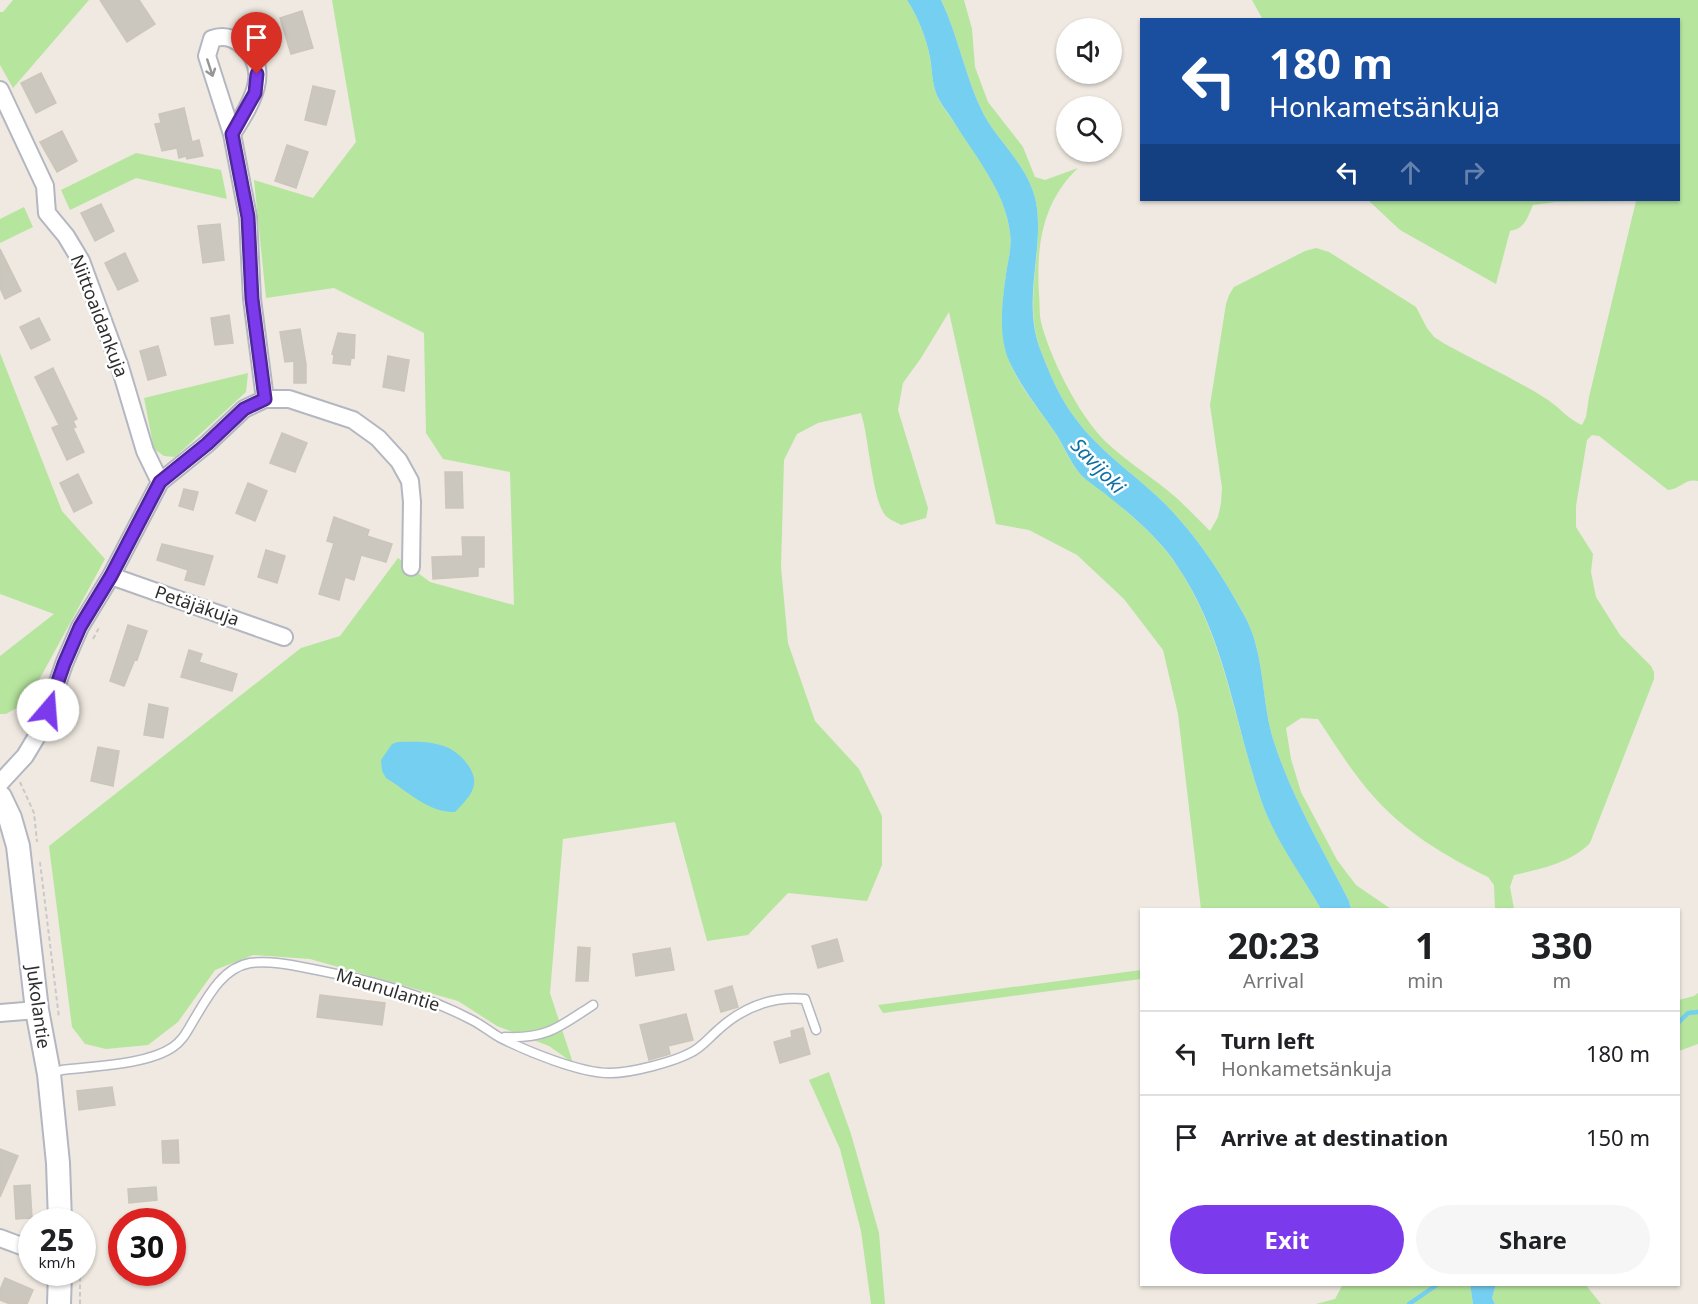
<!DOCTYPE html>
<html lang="en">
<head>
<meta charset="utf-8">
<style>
	body { margin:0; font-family:"Noto Sans",sans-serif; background:#f6f6f6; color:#202124; height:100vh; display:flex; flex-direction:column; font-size:22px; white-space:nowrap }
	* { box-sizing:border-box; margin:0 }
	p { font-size:20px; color:#757577 }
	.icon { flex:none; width:33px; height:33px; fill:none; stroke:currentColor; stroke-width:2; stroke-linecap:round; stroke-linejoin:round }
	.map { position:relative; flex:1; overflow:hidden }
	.sheet { position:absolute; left:1140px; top:908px; width:540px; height:378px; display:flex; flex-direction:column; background:#fff; border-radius:0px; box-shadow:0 2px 4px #0004 }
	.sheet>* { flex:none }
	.guide { position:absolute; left:1140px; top:18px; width:540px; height:183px; border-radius:0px; box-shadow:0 2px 4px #0004; background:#1a4fa0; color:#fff; overflow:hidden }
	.tools { position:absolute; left:1056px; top:18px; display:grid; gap:12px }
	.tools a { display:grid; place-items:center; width:66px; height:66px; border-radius:50%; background:#fff; box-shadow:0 2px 4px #0004; font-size:30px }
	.speed { position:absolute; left:18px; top:1208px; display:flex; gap:12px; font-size:30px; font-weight:700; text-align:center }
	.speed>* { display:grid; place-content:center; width:78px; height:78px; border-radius:50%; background:#fff; box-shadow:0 2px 4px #0004; line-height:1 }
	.speed small { font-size:15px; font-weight:400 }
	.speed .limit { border:9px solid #d22; background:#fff; color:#111 }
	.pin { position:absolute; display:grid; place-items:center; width:51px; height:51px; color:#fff; margin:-62px -26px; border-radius:50% 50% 50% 0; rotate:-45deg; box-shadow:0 0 6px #0007 }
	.pin .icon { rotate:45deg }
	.me { position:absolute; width:66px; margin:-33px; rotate:18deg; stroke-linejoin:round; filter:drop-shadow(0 0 4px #0008) }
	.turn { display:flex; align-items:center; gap:21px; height:126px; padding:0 30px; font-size:27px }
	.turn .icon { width:78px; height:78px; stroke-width:2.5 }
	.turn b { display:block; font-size:42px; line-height:51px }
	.lanes { display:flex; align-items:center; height:57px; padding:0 30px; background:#0003; justify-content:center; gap:30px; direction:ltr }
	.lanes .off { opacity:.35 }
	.eta { display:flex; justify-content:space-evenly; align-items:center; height:102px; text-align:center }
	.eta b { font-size:36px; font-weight:700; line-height:42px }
	.primary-button { display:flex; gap:12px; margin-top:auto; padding:12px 30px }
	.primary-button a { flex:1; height:69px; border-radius:36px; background:#7c3aed; color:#fff; font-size:24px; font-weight:700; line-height:69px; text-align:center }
	.primary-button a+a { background:#f6f6f6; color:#202124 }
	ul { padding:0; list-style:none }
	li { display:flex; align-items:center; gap:18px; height:84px; padding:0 30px; border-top:2px solid #e0e0e0 }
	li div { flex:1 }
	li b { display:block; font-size:22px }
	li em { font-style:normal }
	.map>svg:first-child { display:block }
	.green { fill:#b6e59e }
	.water { fill:#75cff0 }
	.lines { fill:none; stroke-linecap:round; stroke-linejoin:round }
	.stream { stroke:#75cff0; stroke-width:4.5 }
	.building { fill:#cbc7bf; stroke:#cbc5ba; stroke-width:1.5 }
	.lane-casing { stroke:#b4b7c1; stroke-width:11 }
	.street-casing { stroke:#b4b7c1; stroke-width:20 }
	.secondary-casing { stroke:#b4b7c1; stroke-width:26 }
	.path { stroke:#c9c9c9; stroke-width:2; stroke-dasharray:4.5 3; stroke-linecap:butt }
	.lane { stroke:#fff; stroke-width:8 }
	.street { stroke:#fff; stroke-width:16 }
	.secondary { stroke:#fff; stroke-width:22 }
	.oneway { stroke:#969696 }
	.route-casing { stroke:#51269a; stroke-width:15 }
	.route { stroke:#7c3aed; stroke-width:10 }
	.labels { text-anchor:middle; stroke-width:5; stroke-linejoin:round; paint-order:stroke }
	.street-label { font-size:18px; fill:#2e2e2e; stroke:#fff }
	.water-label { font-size:20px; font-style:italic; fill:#0d6fa3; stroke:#fff }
</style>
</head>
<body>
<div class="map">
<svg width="1698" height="1304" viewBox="0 0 1698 1304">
	<rect width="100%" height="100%" fill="#efe9e1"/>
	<path class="green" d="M13,0H89L13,88L0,65V12H3Z
		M332,0H907C918,17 926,37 930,57C932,69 932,81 936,93C939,103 949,114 955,124C977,157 1005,192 1010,233C1012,248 1008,260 1006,274C1002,302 999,335 1009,361C1020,387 1038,408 1054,431C1064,445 1069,462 1081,475C1088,482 1098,487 1106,494C1131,515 1160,539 1178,567C1225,639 1234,721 1261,800C1275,839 1301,873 1321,909H1201L1178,714L1163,650L1124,599L1077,555L1029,530L996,524L949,312L921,358L903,383L898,410L928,508L926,518L901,525C896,522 888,519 885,515C872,498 869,438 861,413L818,423L797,434L784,460L781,567L788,643L815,721L859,769L882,816V865L867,901L788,893L748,935L707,941L675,822L563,839L550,993L573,1063L549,1046L497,1026L458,1001L310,959L253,955L215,970L178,1022L148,1045L106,1049L85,1044L72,1027L49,846L301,648L340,636L398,558L430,582L514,605L510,472L443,459L426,433L424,333L334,288L266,298L254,180L313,198L356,142Z
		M941,0H964L972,29L975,67L988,102L1023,147L1035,177L1045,180L1078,168C1042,202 1036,247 1039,295C1040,303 1039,313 1041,322C1050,358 1079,416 1106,442C1124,459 1147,474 1167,490C1182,502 1196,517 1210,531L1218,517L1221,503L1222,488L1210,405L1226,304L1229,295L1234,287L1305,251L1316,248L1329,252L1416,307L1427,328L1434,337L1445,344C1479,363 1516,379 1548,400C1560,408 1569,420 1582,425L1586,417L1589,397L1636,201L1555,202L1533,205C1527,218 1525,229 1510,231L1496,284L1400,230L1368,200H1678V20H1263L1252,0H1698V481C1685,478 1681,489 1668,490L1599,436L1592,435L1587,440L1576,506V527L1593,554L1591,572L1596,597L1620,635L1651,666L1654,672V679L1590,843C1571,863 1540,869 1514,875L1510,887L1514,909H1495L1494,885L1488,877C1447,857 1406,833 1375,798C1353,774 1336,746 1318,719L1301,718L1286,728L1291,759L1301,792L1337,860L1356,885L1391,909H1351L1349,901C1322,848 1291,796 1273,739C1261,698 1265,652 1244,615C1224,578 1200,541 1171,510C1141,478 1101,454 1075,418C1061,400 1050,375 1042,354C1021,302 1045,252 1036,202C1029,167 1001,145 984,115C965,78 959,37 941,0Z
		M136,153L221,170L227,199L136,178L70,210L61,190Z
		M24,207L33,227L0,243V219Z
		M0,353L62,511L105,559L27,702L6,714H0V656L54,614L0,594Z
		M248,373L246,392L175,457L164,456L154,449L144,398Z
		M1141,970V979L883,1013L878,1005Z
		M1698,993V1044L1679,1051V1000L1694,996Z
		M829,1072L851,1134L879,1233L885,1304H871L861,1231L840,1149L809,1080Z
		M1343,1284H1470L1473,1304H1316L1335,1299Z
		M1496,1284H1585L1601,1304H1495L1492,1298Z"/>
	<path class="water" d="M907,0H941C959,37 965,78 984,115C1001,145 1029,167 1036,202C1045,252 1020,302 1042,354C1050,375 1061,400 1075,418C1101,454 1141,478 1171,510C1200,541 1224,578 1244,615C1265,652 1261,698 1273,739C1291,796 1322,848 1349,901L1351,909H1321C1300,872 1275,840 1261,800C1234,721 1226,639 1178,567C1161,540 1134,517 1109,497C1100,489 1089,483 1081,475C1069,461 1064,445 1054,431C1038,408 1021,387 1009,361C998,335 1002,302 1006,274C1008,260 1012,248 1010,233C1005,190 974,155 952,119C947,111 939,102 936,93C932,81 932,69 930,57C926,37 918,17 907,0Z
		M398,742C411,742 424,741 436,744C448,746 457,752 464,760C483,782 473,794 455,812C429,813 407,791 386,778L382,771L381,760L392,744Z
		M1470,1284H1496L1492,1298L1495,1304H1473Z"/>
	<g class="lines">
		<path class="stream" d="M1678,1023L1688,1013L1698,1012
			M1409,1304L1438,1284"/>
	</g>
	<path class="building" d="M100,0H139L155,24L127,42Z
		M302,11L313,48L291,54L280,18Z
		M41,73L56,103L36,113L21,83Z
		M313,86L335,91L326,125L305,120Z
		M184,108L192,142L199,140L203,156L187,159L186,156L179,158L177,148L162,151L155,124L161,123L159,114Z
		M62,131L77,161L57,172L40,142Z
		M287,145L308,152L296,188L275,181Z
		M101,204L114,231L95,241L81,213Z
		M220,224L224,260L203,263L198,226Z
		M0,249L21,291L5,299L0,288Z
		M125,253L138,281L118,290L105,263Z
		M229,315L233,343L215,345L211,318Z
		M39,318L50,340L31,349L20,327Z
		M300,329L306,364V383H294V361L285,362L280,332Z
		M338,333L355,335L354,358L351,357L350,365L333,363L334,355L332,354Z
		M158,346L166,375L148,380L140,351Z
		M388,356L409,360L404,391L383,387Z
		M53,368L77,419L73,421L76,427L73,428L84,452L67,460L52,428L59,425L35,377Z
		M282,433L307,443L295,472L270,463Z
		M445,472H462L463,508H446Z
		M78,474L92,503L74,512L60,483Z
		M248,483L267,491L255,521L236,513Z
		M184,489L198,492L193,510L179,506Z
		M334,517L369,530L367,536L392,544L386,562L361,555L354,580L345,577L339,600L319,594L334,543L327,541Z
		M462,537H484V567H478V576L433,579L432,557L463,556Z
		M162,544L213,556L204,585L185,580L188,570L157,560Z
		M266,550L285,556L277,583L258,577Z
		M128,625L147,631L137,660L135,659L124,686L110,681Z
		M189,650L202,654L199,662L237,674L232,691L181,677Z
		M149,704L168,708L163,738L144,735Z
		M98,747L119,751L113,786L91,781Z
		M837,939L843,961L818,968L812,946Z
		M578,947L590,948L588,981H576Z
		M670,948L674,970L636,976L633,954Z
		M732,986L738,1007L721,1012L715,991Z
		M320,995L385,1003L382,1025L317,1017Z
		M686,1014L693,1040L668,1046L670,1054L649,1060L640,1025Z
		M803,1028L810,1054L780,1063L774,1042L792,1037L791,1031Z
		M112,1087L115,1105L79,1110L77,1091Z
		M178,1140L179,1163H163L162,1141Z
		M0,1149L18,1156L0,1197Z
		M30,1185L32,1218L16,1219L14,1186Z
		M156,1187L157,1200L129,1203L128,1189Z
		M5,1278L33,1290L27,1304H10L0,1300V1290Z"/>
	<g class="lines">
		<defs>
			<path id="lane" d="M505,1037C547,1039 559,1027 593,1005
				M49,1074L62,1070C93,1066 147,1065 173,1047C182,1041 186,1033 192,1023C206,1000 221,968 250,963C272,960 296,966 317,970C373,981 422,994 472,1020C482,1025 490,1032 499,1037C526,1051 582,1074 611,1073C631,1073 673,1062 690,1053C700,1049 710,1037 718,1030C742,1008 772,996 805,999L816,1030"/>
			<path id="street" d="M0,90L45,186L47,213L66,236L81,261L120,367L145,451L160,482
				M232,134C249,107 274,70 242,45C232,37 223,35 212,39L207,56L232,134L248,217L252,299L265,399
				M111,576L284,637
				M0,783L25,756L43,726L64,664L80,627L111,576L160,482L207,444L244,409L265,399H289L353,420L378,438L399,461L410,481L412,502L411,567
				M0,1013L37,1010
				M0,1238L32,1250"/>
			<path id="secondary" d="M0,797L10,818L18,846L37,1010L49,1074L58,1163L60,1221
				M59,1304L60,1272"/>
		</defs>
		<use href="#lane" class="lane-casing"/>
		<use href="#street" class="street-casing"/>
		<use href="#secondary" class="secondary-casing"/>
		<path class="path" d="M93,639L100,626
			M20,782L34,813L37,842
			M40,862L59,1018
			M80,1277V1304"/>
		<use href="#lane" class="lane"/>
		<use href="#street" class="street"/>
		<use href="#secondary" class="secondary"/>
	</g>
	<defs><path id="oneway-shaft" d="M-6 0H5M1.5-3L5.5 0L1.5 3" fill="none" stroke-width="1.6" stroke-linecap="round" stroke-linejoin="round" transform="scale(1.5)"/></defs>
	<use class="oneway" href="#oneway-shaft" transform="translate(210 68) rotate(72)"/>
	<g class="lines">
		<defs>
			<path id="route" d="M48,710L64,664L80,627L111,576L160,482L207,444L244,409L265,399L252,299L248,217L232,134L255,93L257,74"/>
		</defs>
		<use href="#route" class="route-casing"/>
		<use href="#route" class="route"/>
	</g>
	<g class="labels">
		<g class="street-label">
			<text transform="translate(99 316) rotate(69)" y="6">Niittoaidankuja</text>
			<text transform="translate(197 606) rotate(19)" y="6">Petäjäkuja</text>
			<text transform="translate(388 990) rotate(17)" y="6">Maunulantie</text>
			<text transform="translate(38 1007) rotate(82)" y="6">Jukolantie</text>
		</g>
		<g class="water-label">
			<text transform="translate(1098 466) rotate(46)" y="7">Savijoki</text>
		</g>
	</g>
</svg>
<div class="tools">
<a><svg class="icon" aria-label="sound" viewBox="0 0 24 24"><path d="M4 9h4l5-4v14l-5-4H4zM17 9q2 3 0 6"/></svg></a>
<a><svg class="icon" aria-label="search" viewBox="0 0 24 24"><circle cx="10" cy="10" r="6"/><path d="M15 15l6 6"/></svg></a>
</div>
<div class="speed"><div>25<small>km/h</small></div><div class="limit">30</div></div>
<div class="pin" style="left:257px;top:74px;background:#d93025"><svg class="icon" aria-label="arrive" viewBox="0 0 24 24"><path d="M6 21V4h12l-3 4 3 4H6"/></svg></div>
<svg class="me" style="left:48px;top:710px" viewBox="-20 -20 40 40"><circle r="19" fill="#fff"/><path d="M0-13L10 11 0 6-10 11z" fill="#7c3aed"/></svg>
<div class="guide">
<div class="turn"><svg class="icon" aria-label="left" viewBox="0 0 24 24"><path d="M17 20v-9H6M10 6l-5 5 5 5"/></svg><div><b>180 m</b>Honkametsänkuja</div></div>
<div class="lanes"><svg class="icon" aria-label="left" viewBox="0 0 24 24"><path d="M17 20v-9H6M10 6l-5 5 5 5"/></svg><svg class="icon off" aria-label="ahead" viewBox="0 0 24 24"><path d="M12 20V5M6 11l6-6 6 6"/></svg><svg class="icon off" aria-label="right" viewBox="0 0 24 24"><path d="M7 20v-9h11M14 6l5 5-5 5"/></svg></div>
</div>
<section class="sheet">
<div class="eta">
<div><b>20:23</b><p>Arrival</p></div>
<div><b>1</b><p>min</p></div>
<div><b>330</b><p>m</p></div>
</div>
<ul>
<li><svg class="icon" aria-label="left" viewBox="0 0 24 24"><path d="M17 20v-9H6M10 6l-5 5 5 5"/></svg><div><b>Turn left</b><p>Honkametsänkuja</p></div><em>180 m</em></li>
<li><svg class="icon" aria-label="arrive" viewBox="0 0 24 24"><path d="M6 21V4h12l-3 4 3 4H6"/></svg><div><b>Arrive at destination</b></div><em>150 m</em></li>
</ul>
<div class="primary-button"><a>Exit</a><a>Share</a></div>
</section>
</div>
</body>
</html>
